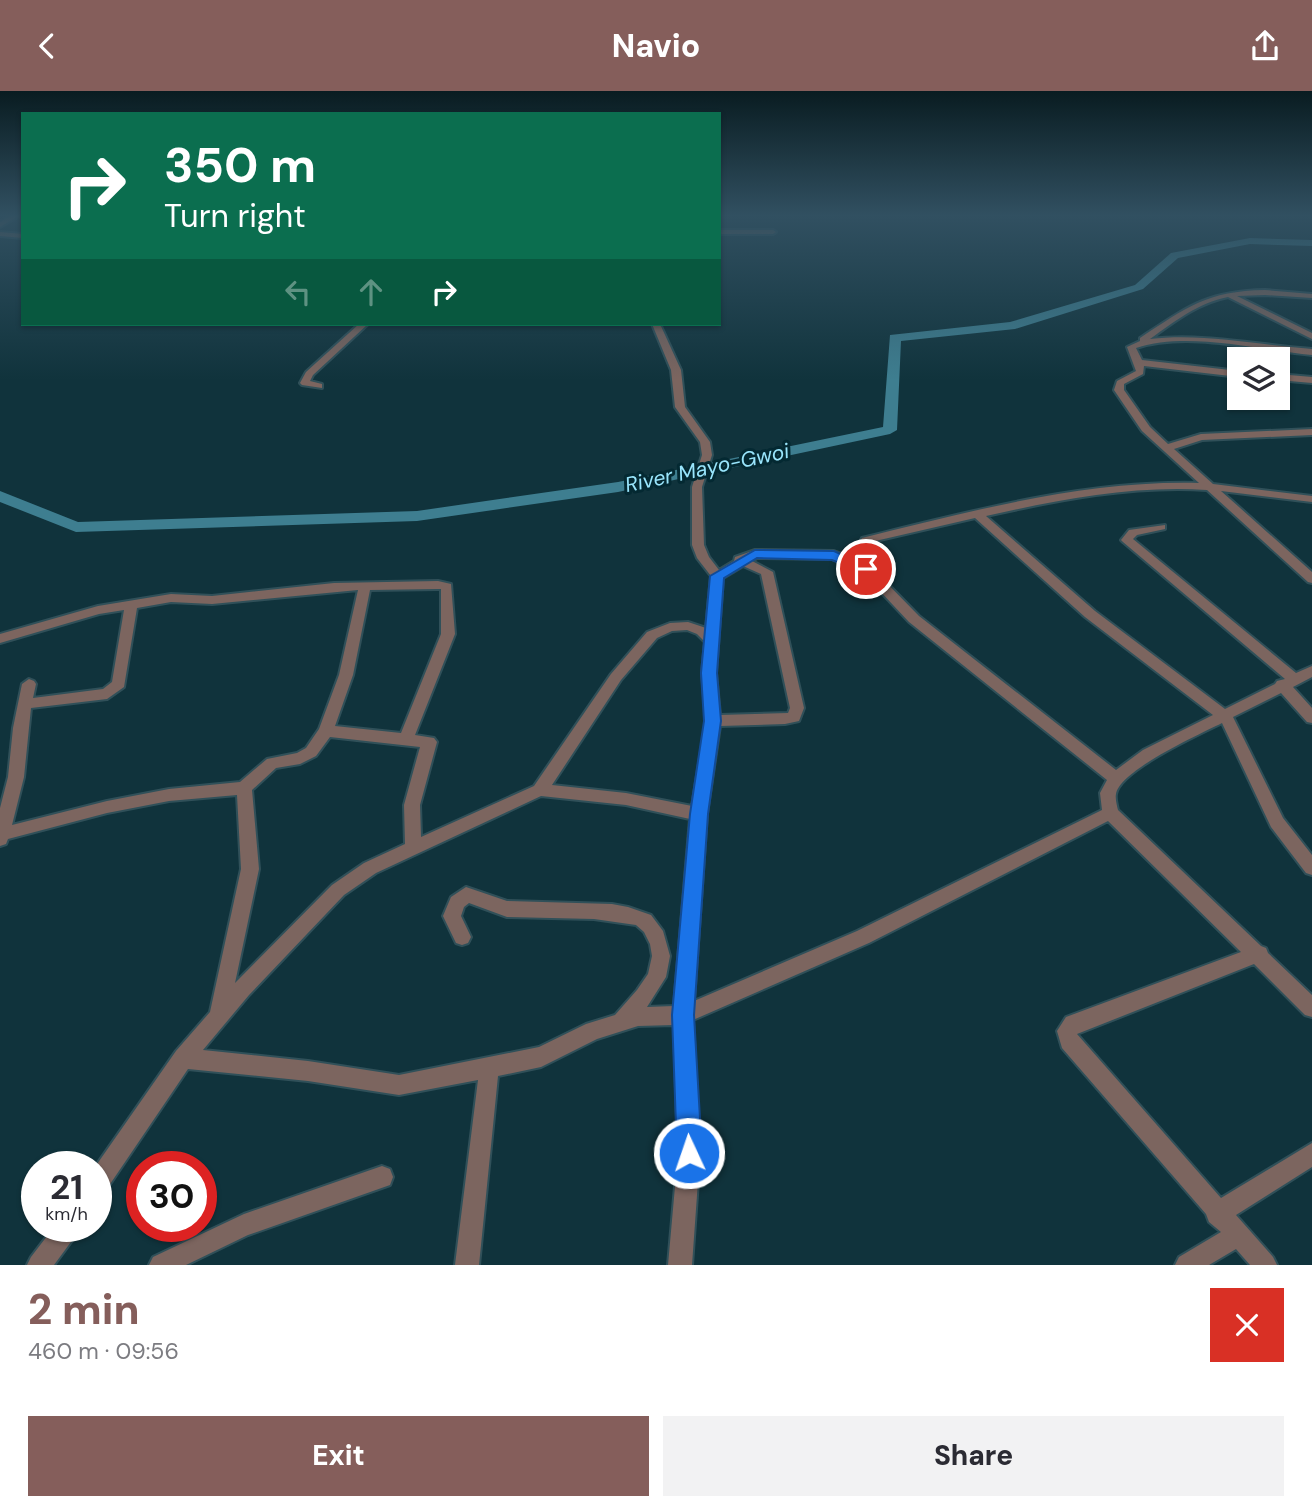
<!DOCTYPE html>
<html lang="en">
<head>
<meta charset="utf-8">
<style>
	body { margin:0; font-family:"DM Sans",sans-serif; background:#f2f2f3; color:#2b2b33; height:100vh; display:flex; flex-direction:column; font-size:26px; white-space:nowrap }
	* { box-sizing:border-box; margin:0 }
	p { font-size:23px; color:#7c7c81 }
	.icon { flex:none; width:38px; height:38px; fill:none; stroke:currentColor; stroke-width:2; stroke-linecap:round; stroke-linejoin:round }
	.map { position:relative; height:1174px; overflow:hidden }
	.details { display:flex; flex-direction:column; background:#fff; flex:1 }
	.details>* { flex:none }
	.top-card { position:absolute; left:21px; top:21px; width:700px; height:214px; border-radius:0px; box-shadow:0 2px 5px #0004; background:#0b6e4f; color:#fff; overflow:hidden }
	.controls { position:absolute; left:1227px; top:256px; display:grid; gap:14px }
	.controls a { display:grid; place-items:center; width:63px; height:63px; border-radius:0px; background:#fff; box-shadow:0 2px 5px #0004; font-size:35px }
	.speed { position:absolute; left:21px; top:1060px; display:flex; gap:14px; font-size:35px; font-weight:700; text-align:center }
	.speed>* { display:grid; place-content:center; width:91px; height:91px; border-radius:50%; background:#fff; box-shadow:0 2px 5px #0004; line-height:1 }
	.speed small { font-size:18px; font-weight:400 }
	.speed .limit { border:10px solid #d22; background:#fff; color:#111 }
	.pin { position:absolute; display:grid; place-items:center; width:60px; height:60px; color:#fff; margin:-30px; border:4px solid #fff; border-radius:50%; box-shadow:0 2px 7px #0007 }
	.me { position:absolute; width:77px; margin:-38px; rotate:357deg; stroke-linejoin:round; filter:drop-shadow(0 0 5px #0008) }
	.turn { display:flex; align-items:center; gap:24px; height:147px; padding:0 28px; font-size:32px }
	.turn .icon { width:91px; height:91px; stroke-width:2.5 }
	.turn b { display:block; font-size:49px; line-height:60px }
	.lanes { display:flex; align-items:center; height:66px; padding:0 28px; background:#0003; justify-content:center; gap:35px; direction:ltr }
	.lanes .off { opacity:.35 }
	.round { display:grid; place-items:center; flex:none; width:74px; height:74px; border-radius:0px; background:#f2f2f3 }
	.summary { display:flex; align-items:center; justify-content:space-between; height:119px; padding:0 28px }
	h1 { font-size:42px; font-weight:800; line-height:52px; color:#855e5b }
	.primary-button { display:flex; gap:14px; margin-top:auto; padding:14px 28px }
	.primary-button a { flex:1; height:80px; border-radius:0px; background:#855e5b; color:#fff; font-size:28px; font-weight:800; line-height:80px; text-align:center }
	.primary-button a+a { background:#f2f2f3; color:#2b2b33 }
	header { display:flex; justify-content:space-between; align-items:center; height:91px; padding:0 28px; background:#855e5b; color:#fff; font-size:32px; font-weight:800 }
	.map>svg:first-child { display:block }
	.lines { fill:none; stroke-linecap:round; stroke-linejoin:round }
	.river { fill:#3e7e90; fill-rule:evenodd }
	.street-casing { stroke:#305059; stroke-width:4 }
	.street { fill:#7c655f; fill-rule:evenodd }
	.route { fill:#1a73e8; stroke:#114b97; stroke-width:2 }
	.labels { text-anchor:middle; stroke-width:6; stroke-linejoin:round; paint-order:stroke }
	.far-water-label { font-size:21px; font-style:italic; fill:#99e5fc; stroke:#042932 }
</style>
</head>
<body>
<header><svg class="icon" aria-label="back" viewBox="0 0 24 24"><path d="M15 5l-7 7 7 7"/></svg>Navio<svg class="icon" aria-label="share" viewBox="0 0 24 24"><path d="M12 15V3M7 8l5-5 5 5M5 13v7h14v-7"/></svg></header>
<div class="map">
<svg width="1312" height="1174" viewBox="0 0 1312 1174">
	<rect width="100%" height="100%" fill="#10333c"/>
	<g class="lines">
		<path class="river" d="M1250,147L1312,149V155L1250,153L1178,167L1143,198L1015,238L901,250L897,339L890,343L618,401L417,430L76,441L0,411V400L78,431L417,420L618,391L883,336L890,244L1010,231L1135,194L1171,162Z"/>
		<defs>
			<path id="street" d="M12,124H20L0,136V131Z
				M719,139H773L776,141L773,143H719Z
				M0,141L23,143V147L0,145Z
				M1265,199L1312,203V207L1265,204L1237,205L1312,242V248L1228,206C1198,212 1175,230 1150,248C1204,242 1258,254 1312,258V264C1258,259 1188,240 1136,257L1142,269L1239,280V286L1144,275L1143,283L1124,293V299L1150,336L1168,353L1201,343L1312,338V344L1202,349L1174,358L1213,393L1312,405V411L1221,400L1312,481V492L1308,491L1207,399C1133,394 1058,409 986,425L1095,520L1225,618L1275,593L1277,590L1285,588L1123,451L1121,449L1129,439L1165,434V438L1137,444L1133,448L1296,582L1312,575V586L1293,596L1312,617V632L1307,631L1281,602L1233,626L1283,727L1312,764V784L1306,782L1271,736L1222,632C1200,643 1120,679 1116,703C1115,707 1117,715 1118,719L1261,855L1266,857L1268,862L1312,904V926L1305,924L1254,873L1077,943L1221,1107L1312,1052V1076L1236,1124L1273,1166L1277,1174H1250L1236,1158L1209,1174H1175L1179,1166L1221,1141L1209,1131L1206,1123L1062,957L1057,940L1066,926L1241,861L1108,730L869,852L693,929L700,1062L692,1174H668L678,1062L674,934L638,935L597,948L541,976L498,985L479,1174H455L478,989L399,1004L308,990L188,978L104,1102L96,1105L95,1076L176,960L210,921L241,778L237,704L169,710L107,722L8,748L6,753L0,755V717L8,686L13,637L22,593L29,588L34,590L36,593L33,607L103,598L112,591L124,519L99,523L0,552V543L98,515L171,503L212,505L334,492L438,490L451,493L455,543L415,644L434,647L437,651L420,714L421,746L534,695L611,583L647,541L670,532L688,531L706,537L711,485L697,467L692,454V396L702,364L700,351L675,316L671,279L652,233H660L681,279L685,316L710,351L712,364L702,396L704,454L709,466L719,479L734,470L735,466L755,459L834,460L857,469L854,463L862,447C971,420 1086,389 1199,392L1142,340L1114,299L1117,290L1136,280L1127,256L1140,250V247C1187,216 1207,200 1265,199ZM975,427L1085,526L1213,624L1143,659L1116,679L919,525L872,477L866,463L871,451ZM757,467L832,468L862,481L909,531L1107,689L1100,702L1102,719L857,840L694,910L707,723L720,635L785,633L799,630L804,617L773,481L752,470ZM743,475L761,483L790,617L788,622L720,624L716,582L723,487ZM438,498H441V543L401,642L335,635L353,584L370,499ZM358,499L339,584L319,638L306,657L297,662L267,668L240,691L169,698L107,710L12,734L24,686L31,617L107,608L124,596L137,517L171,511L212,513ZM687,539L697,543L705,551L702,582L706,630L692,715L626,702L552,694L621,589L657,547L672,540ZM330,646L420,656L404,714L405,753L364,772L332,794L235,892L259,778L252,699L276,677L300,673L316,665ZM541,705L626,714L690,728L674,915L647,916L666,886L670,865L663,840L651,824L628,816L612,813L507,810L466,796L451,806L443,825L456,852L462,854L468,852L471,846L461,825L464,816L469,812L507,826L594,828L636,834L644,841L650,853L652,865L648,883L637,899L615,924L586,933L539,956L399,984L308,970L203,959L249,904L344,804L376,782Z
				M359,233H368L313,284L310,290L322,293V297L302,294L300,292L306,281Z
				M1278,283L1312,286V292L1278,289Z
				M382,1075L390,1078L393,1086L390,1094L248,1144L186,1174H149L153,1166L244,1123Z
				M54,1136H79L76,1144L54,1174H27L31,1166Z"/>
		</defs>
		<use href="#street" class="street-casing"/>
		<use href="#street" class="street"/>
	</g>
	<linearGradient id="sky" x2="0" y2="1"><stop stop-color="#091c21"/><stop offset="0.43" stop-color="#315061"/><stop offset="1" stop-color="#315061" stop-opacity="0"/></linearGradient>
	<rect width="1312" height="289" fill="url(#sky)"/>
	<path class="route" d="M755,459L834,460L873,478L866,483L832,469L757,467L724,487L717,582L721,630L708,723L694,924L702,1062L698,1071L689,1074L681,1071L677,1062L672,924L690,723L704,630L701,582L710,485Z"/>
	<g class="labels">
		<g class="far-water-label">
			<text transform="translate(707 377) rotate(-12)" y="7">River Mayo-Gwoi</text>
		</g>
	</g>
</svg>
<div class="controls">
<a><svg class="icon" aria-label="layers" viewBox="0 0 24 24"><path d="M12 4l9 5-9 5-9-5zM3 14l9 5 9-5"/></svg></a>
</div>
<div class="speed"><div>21<small>km/h</small></div><div class="limit">30</div></div>
<div class="pin" style="left:866px;top:478px;background:#d93025"><svg class="icon" aria-label="arrive" viewBox="0 0 24 24"><path d="M6 21V4h12l-3 4 3 4H6"/></svg></div>
<svg class="me" style="left:689px;top:1062px" viewBox="-20 -20 40 40"><circle r="17" fill="#1a73e8" stroke="#fff" stroke-width="3"/><path d="M0-11L8 9 0 5-8 9z" fill="#fff"/></svg>
<div class="top-card">
<div class="turn"><svg class="icon" aria-label="right" viewBox="0 0 24 24"><path d="M7 20v-9h11M14 6l5 5-5 5"/></svg><div><b>350 m</b>Turn right</div></div>
<div class="lanes"><svg class="icon off" aria-label="left" viewBox="0 0 24 24"><path d="M17 20v-9H6M10 6l-5 5 5 5"/></svg><svg class="icon off" aria-label="ahead" viewBox="0 0 24 24"><path d="M12 20V5M6 11l6-6 6 6"/></svg><svg class="icon" aria-label="right" viewBox="0 0 24 24"><path d="M7 20v-9h11M14 6l5 5-5 5"/></svg></div>
</div>
</div>
<section class="details">
<div class="summary"><div><h1>2 min</h1><p>460 m · 09:56</p></div><a class="round" style="background:#d93025;color:#fff"><svg class="icon" aria-label="close" viewBox="0 0 24 24"><path d="M6 6l12 12M18 6L6 18"/></svg></a></div>
<div class="primary-button"><a>Exit</a><a>Share</a></div>
</section>
</body>
</html>
